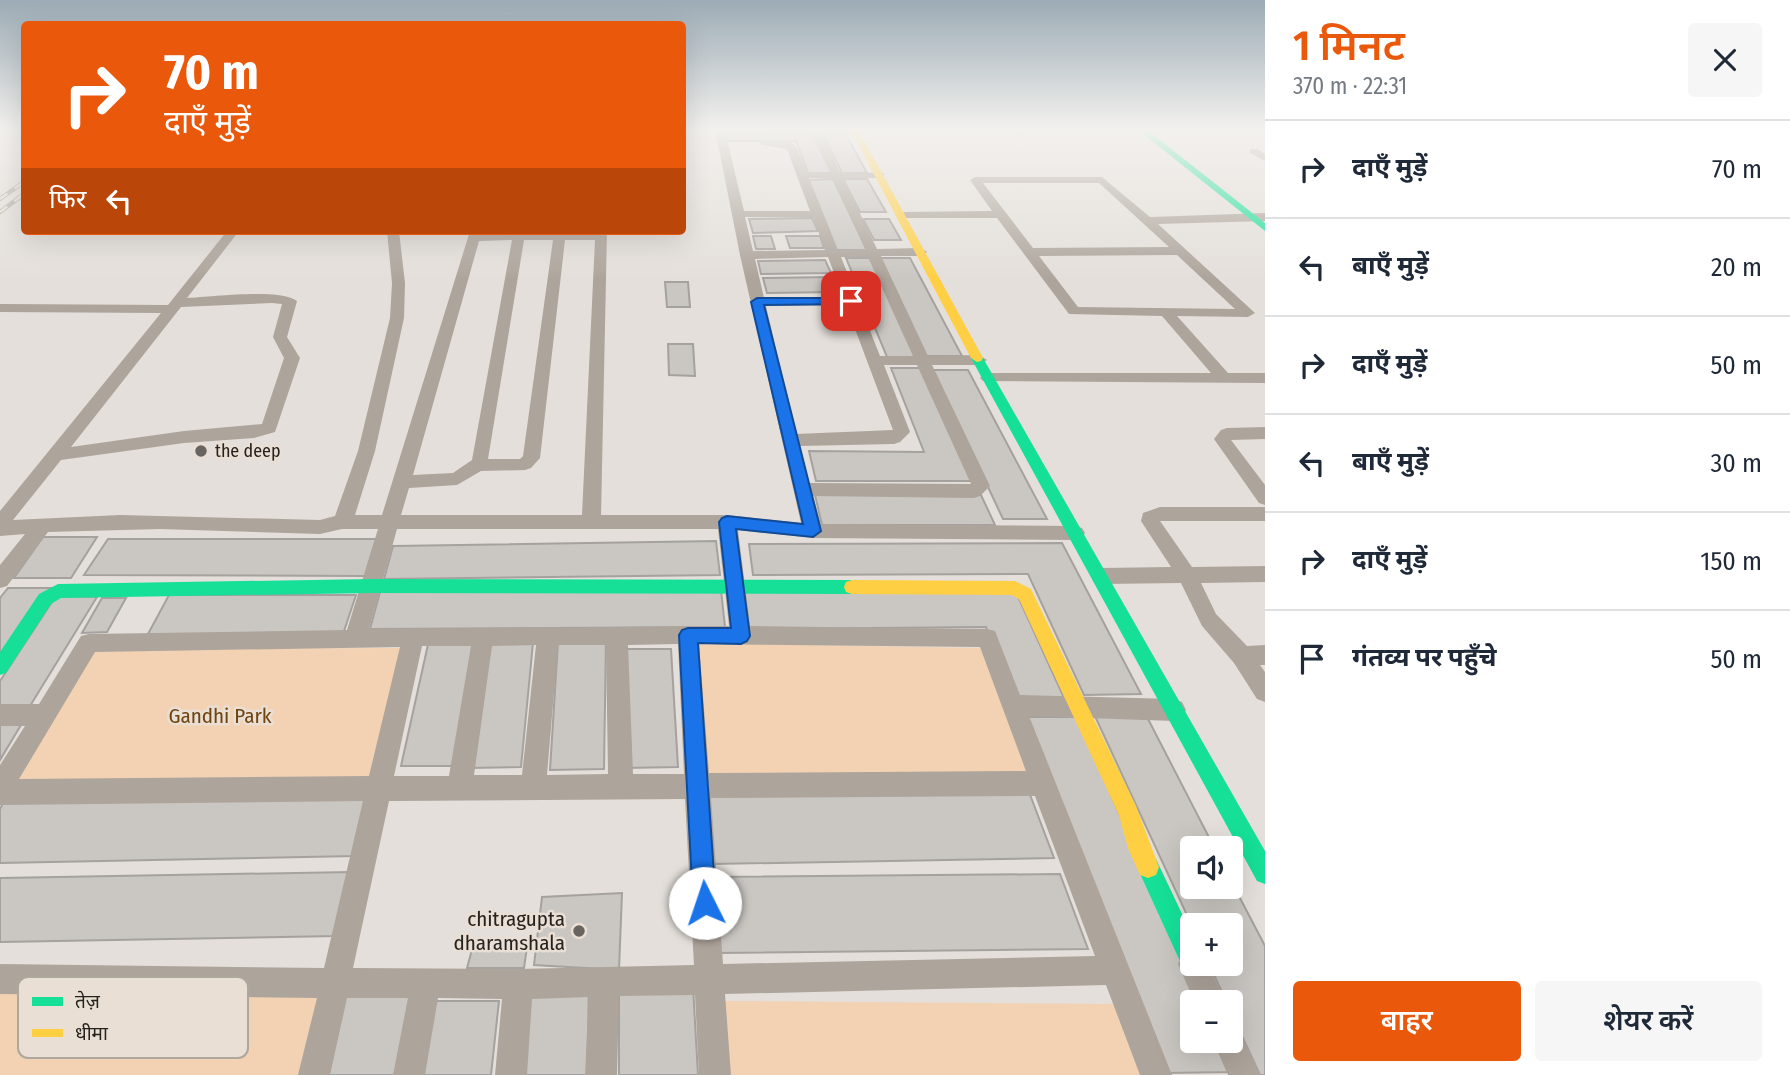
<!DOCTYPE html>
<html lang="hi">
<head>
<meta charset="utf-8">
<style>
	body { margin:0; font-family:"Fira Sans Condensed","Noto Sans Devanagari",sans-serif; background:#f6f6f7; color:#1f2937; height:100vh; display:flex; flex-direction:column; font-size:26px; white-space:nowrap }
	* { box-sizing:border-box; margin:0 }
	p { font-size:23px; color:#747a83 }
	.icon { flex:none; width:38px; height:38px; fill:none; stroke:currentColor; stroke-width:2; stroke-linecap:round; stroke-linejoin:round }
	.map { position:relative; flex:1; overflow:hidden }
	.sheet { display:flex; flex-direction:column; background:#fff; width:525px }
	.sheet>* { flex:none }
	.banner { position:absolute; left:21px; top:21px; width:665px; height:214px; border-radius:7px; box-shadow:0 7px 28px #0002; background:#ea580c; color:#fff; overflow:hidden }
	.tools { position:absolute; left:1180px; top:836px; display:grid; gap:14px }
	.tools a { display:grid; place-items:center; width:63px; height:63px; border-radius:7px; background:#fff; box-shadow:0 7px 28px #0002; font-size:35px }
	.pin { position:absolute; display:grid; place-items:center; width:60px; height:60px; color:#fff; margin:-30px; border-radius:14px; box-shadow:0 4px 10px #0006 }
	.me { position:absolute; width:77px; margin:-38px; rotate:356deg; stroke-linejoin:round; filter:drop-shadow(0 0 5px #0008) }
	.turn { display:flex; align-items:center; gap:24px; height:147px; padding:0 28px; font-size:32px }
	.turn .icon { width:91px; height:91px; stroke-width:2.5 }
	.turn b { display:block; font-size:49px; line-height:60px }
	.then { display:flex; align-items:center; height:66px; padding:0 28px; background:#0003; gap:14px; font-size:26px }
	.round { display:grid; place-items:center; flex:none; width:74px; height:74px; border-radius:7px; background:#f6f6f7 }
	.summary { display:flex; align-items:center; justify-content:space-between; height:119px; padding:0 28px }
	h1 { font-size:42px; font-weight:600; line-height:52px; color:#ea580c }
	.cta { display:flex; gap:14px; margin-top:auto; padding:14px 28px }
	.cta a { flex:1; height:80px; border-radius:7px; background:#ea580c; color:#fff; font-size:28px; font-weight:600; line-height:80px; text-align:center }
	.cta a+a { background:#f6f6f7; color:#1f2937 }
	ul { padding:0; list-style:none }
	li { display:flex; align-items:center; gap:21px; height:98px; padding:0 28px; border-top:2px solid #e0e1e3 }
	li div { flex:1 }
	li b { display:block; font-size:26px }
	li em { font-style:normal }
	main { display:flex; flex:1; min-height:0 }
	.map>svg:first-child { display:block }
	.green { fill:#f2d2b3 }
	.building { fill:#cac6c2; stroke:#a5a19e; stroke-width:2 }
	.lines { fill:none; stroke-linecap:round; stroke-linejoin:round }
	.street { fill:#ada49b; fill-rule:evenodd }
	.fast { fill:#16e098; fill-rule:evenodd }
	.slow { fill:#ffcf43; fill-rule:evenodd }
	.rail-casing { stroke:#aea8a2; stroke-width:4.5 }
	.rail { stroke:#e9dfd5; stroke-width:2.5; stroke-dasharray:9; stroke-linecap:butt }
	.route { fill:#1a73e8; stroke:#114b97; stroke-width:2 }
	.poi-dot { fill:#686560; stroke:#e9dfd5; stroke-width:2.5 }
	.labels { text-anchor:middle; stroke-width:5; stroke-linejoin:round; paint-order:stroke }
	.poi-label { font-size:18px; fill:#26231f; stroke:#e9dfd5; text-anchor:start }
	.near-park-label { font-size:21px; fill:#6f440d; stroke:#e9dfd5 }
	.near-poi-label { font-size:21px; fill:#26231f; stroke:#e9dfd5; text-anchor:end }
	.key { fill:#e9dfd5; stroke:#aea79e; stroke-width:2 }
	.key-label { font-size:19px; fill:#26231f }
</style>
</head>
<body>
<main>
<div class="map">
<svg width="1265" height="1075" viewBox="0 0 1265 1075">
	<rect width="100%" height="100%" fill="#e4dfda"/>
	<path class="green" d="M697,643L981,648L1032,776L704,777Z
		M401,648L372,782L13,785L92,649Z
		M0,994L320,995L304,1075H0Z
		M723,1001L1115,1004L1140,1075H730Z"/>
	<path class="building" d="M821,129H843L867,173H842Z
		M725,132H813L833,174L809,175L796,141H727Z
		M833,179L867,250H836L806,180Z
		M843,179H867L886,212H860Z
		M812,218L818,231L753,233L749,219Z
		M863,219H889L901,240H874Z
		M753,236H771L775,249H756Z
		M786,236H820L824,248H790Z
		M846,258H874L920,357H887Z
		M880,258H910L962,356H926Z
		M825,260L831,273L761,274L758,261Z
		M832,277L837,292L767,293L763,278Z
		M665,282H688L690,307H667Z
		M668,344H693L695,376L669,375Z
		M891,368H925L975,481H816L809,451L924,452Z
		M933,370H968L1047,519H1003Z
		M815,495H981L995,525H822Z
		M43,537H97L71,578H14Z
		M108,539H376L365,576L84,575Z
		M716,541L720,575L384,579L393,546Z
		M1062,543L1141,694L1084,695L1028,574L753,575L749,544Z
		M8,588H52L0,665V598Z
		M721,590L725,627L370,629L380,592Z
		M1015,590L1065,700H1016L986,627L749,629L743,592Z
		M169,595H356L343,634H148Z
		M56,596L97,597L30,706L0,705V681Z
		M102,598H126L107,632L82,633Z
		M429,640H476L456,766H401Z
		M606,641L604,769L550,770L558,642Z
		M533,643L521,767L469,768L487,644Z
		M623,649H671L678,767L623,768Z
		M1094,714L1146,715L1215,849H1192V887H1230V879L1265,946V1075H1260L1230,1010V1003H1227L1209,964H1230V926H1192Z
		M1021,717H1076L1204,1003H1192V1041H1222L1235,1072L1162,1073Z
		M0,720H24L0,760Z
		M1029,792L1054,858L713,864L706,795Z
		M369,795L355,856L0,863V809L3,803Z
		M351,872L337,936L0,942V878Z
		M1060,874L1088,949L719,953L714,877Z
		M622,893L619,970L534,965L542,897Z
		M528,940L524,968H467L473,946Z
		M589,987L587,1075H517L524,988Z
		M619,987H693L698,1075H619Z
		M343,995H417L402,1075H324Z
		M431,1001H499L491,1075H420Z"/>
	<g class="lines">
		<path class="street" d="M715,129H816L822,133L840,172L883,173L884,175L879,178H843L877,249L921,248L927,252L921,256H881L928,356L979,355L987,360L979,365H932L990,486L980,496L974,498L813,496L821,524L1075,526L1082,528L1085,533L1082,538L1075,540L813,538L738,530L750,626L987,629L995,631L1020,695L1174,699L1182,702L1186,710L1182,718L1174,721L1029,716L1172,1075H1140L1106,985L725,994L731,1075H699L695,995L619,996L617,1075H585L589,997L532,999L527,1075H495L502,999L438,998L425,1075H393L408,998H347L330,1075H298L317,998L0,994V964L324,968L363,801L0,805V765L25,726H0V704H39L81,636L89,634L347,630L378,529H342L320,534L160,529L48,532L7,586L0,588V565L25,534L0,536V511L161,313L0,312V304L168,305L227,231H239L187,298C210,297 281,288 297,301L287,337L300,358L275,432L254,438L184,443L61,460L13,520L120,515L320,520L335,516L358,451L390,318L392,283L387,231H399L405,283L404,318L375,451L355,515H382L470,231H482L481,233L607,231L601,515H727L801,523L740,255ZM811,134L830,172H807L797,148L791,142L763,141L758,144L787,149L810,211H744L726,135ZM809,178H833L865,249L838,250ZM745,217H813L825,250L753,251ZM512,240L472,460L453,473L413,475L479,241ZM524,240H553L523,456L520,459H488ZM565,240H595L582,515H401L409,488L457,485L481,471L525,470L531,468L540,458ZM828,257L843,297L764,298L755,259ZM841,257H868L913,356H880ZM272,303L282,304L273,337L284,358L262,424L184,431L71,447L181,307ZM846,305L893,430L796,434L766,306ZM884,365H917L971,484L809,483L799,446L894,444L900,442L910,432ZM397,529H718L729,626L369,629ZM678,644L684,774H633L628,645ZM699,644L980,647L1026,771L709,773ZM536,645L522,775H474L492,646ZM558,645H606L608,774L547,775ZM422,646H471L449,776H394ZM400,647L369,776L19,779L95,652ZM1035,796L1095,956L723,964L711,798ZM685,799L694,965L518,969L353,968L389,801Z
			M1250,149H1258L1265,154V161L1250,153Z
			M975,177H1102L1150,217L1265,213V221L1158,224L1255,313L1248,317L1177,316L1228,373H1265V383L983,381L980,378L983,375L988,373H1211L1162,316L1069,314L997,218H901L895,215L901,212L992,211L970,180ZM983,183H1099L1169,247L1033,248ZM1177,255L1235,309L1078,307L1039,256Z
			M1265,427V439L1231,440L1265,485V505L1259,503L1214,439L1221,430L1227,428Z
			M1160,507H1265V521H1160L1192,567L1265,566V582L1201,583L1216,614L1247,646L1265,645V665H1260L1265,672V702L1257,699L1234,663L1202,626L1181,583L1101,584L1094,582L1091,576L1094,570L1101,568L1171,567L1141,521L1143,513Z
			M1192,950V964H1208L1226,1003H1195L1178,964L1183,954Z
			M1230,1026L1239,1030L1260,1075H1228L1213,1041H1230Z"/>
		<path class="fast" d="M1137,129H1146L1265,223V231Z
			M977,354L983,358L1265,851V884L1257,881L971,358Z
			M372,579L852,580L858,582L860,587L858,592L852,594L372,593L61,598L51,604L6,673L0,675V652L39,594L58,584Z
			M1148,856L1156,859L1192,935V964H1203L1200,970L1192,974L1184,970L1137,867L1140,859Z"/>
		<path class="slow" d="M850,129H858L983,358L981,361L977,362L971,358Z
			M852,580L1015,581L1031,589L1136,806L1159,867L1156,875L1148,878L1140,875L1128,848L1119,815L1019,599L1012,595L852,594L846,592L844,587L846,582Z"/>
		<defs>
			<path id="rail" d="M0,199L24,182
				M0,212L24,194"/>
		</defs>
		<use href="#rail" class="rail-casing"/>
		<use href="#rail" class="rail"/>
	</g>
	<linearGradient id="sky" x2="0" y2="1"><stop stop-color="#9cabb5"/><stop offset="0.46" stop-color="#f3f1ee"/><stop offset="1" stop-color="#f3f1ee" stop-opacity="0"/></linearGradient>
	<rect width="1265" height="280" fill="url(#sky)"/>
	<path class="route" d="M851,298L857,301L855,304L764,305L821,531L813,537L736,529L750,636L747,641L741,644L698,643L716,903L713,911L705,915L696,911L693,903L679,635L682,630L688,628H731L719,522L722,518L727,516L803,524L751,302L757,298Z"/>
	<g class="poi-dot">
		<circle cx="201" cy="451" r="7"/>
		<circle cx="579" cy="931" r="7"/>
	</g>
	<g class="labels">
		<g class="poi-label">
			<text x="215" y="457">the deep</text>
		</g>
		<g class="near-park-label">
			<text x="220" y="723">Gandhi Park</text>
		</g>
		<g class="near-poi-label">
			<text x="565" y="926">chitragupta<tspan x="565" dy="24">dharamshala</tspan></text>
		</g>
	</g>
	<rect x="18" y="977" width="230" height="81" rx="10" class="key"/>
	<rect x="32" y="997" width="31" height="9" fill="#16e098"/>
	<rect x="32" y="1029" width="31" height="8" fill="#ffcf43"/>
	<g class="key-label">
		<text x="75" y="1008">तेज़</text>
		<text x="75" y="1040">धीमा</text>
	</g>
</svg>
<div class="tools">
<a><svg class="icon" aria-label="sound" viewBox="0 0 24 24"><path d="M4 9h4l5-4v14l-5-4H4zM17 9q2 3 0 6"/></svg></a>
<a>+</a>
<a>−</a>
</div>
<div class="pin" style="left:851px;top:301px;background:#d93025"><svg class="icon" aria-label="arrive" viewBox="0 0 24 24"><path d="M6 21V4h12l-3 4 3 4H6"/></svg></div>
<svg class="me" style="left:705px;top:903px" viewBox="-20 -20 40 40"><circle r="19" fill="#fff"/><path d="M0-13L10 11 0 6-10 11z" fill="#1a73e8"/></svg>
<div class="banner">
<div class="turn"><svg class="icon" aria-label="right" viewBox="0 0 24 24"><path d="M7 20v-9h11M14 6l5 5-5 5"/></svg><div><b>70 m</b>दाएँ मुड़ें</div></div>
<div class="then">फिर<svg class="icon" aria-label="left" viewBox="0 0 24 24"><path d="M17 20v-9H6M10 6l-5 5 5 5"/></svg></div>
</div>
</div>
<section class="sheet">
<div class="summary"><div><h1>1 मिनट</h1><p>370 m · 22:31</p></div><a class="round"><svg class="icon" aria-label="close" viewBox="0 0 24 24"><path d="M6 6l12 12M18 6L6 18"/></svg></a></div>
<ul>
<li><svg class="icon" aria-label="right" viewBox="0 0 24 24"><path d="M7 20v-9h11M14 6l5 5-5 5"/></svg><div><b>दाएँ मुड़ें</b></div><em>70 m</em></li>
<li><svg class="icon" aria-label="left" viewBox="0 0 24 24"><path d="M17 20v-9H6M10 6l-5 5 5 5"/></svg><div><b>बाएँ मुड़ें</b></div><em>20 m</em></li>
<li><svg class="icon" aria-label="right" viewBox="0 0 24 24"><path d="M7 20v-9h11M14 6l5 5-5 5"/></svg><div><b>दाएँ मुड़ें</b></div><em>50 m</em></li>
<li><svg class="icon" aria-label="left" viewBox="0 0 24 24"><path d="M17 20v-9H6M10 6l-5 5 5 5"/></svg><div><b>बाएँ मुड़ें</b></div><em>30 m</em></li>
<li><svg class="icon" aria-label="right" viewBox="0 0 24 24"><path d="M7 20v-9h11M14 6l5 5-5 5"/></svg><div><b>दाएँ मुड़ें</b></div><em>150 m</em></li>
<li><svg class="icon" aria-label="arrive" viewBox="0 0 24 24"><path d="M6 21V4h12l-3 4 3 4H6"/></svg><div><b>गंतव्य पर पहुँचे</b></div><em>50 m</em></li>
</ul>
<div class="cta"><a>बाहर</a><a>शेयर करें</a></div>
</section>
</main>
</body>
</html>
